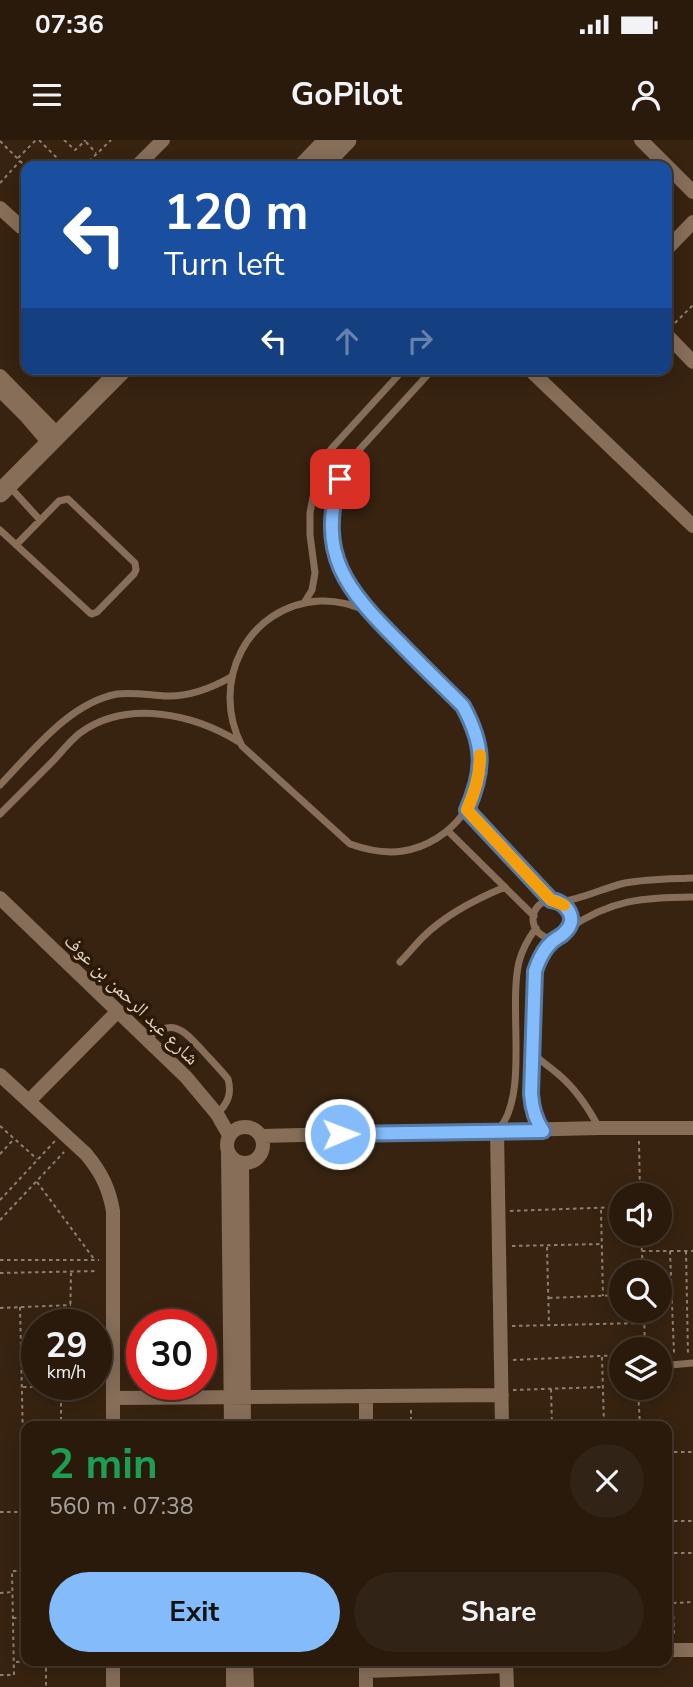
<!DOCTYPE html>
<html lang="en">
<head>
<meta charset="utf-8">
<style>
	body { margin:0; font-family:"Nunito Sans","Noto Naskh Arabic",sans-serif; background:#312315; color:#f1f3f6; height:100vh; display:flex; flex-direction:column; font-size:26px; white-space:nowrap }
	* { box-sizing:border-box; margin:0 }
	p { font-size:23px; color:#a5a19d }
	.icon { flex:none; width:38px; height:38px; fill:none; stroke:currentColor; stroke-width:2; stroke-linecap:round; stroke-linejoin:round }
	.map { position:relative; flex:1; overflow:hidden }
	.panel { position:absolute; left:21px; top:1281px; width:651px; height:245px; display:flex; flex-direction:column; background:#291a0c; border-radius:14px; box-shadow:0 4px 18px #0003,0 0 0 2px #45382d }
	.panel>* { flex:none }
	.guide { position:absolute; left:21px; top:21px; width:651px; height:214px; border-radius:14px; box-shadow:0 4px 18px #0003,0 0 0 2px #45382d; background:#1a4fa0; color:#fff; overflow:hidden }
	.tools { position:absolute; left:609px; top:1043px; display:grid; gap:14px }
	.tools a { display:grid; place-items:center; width:63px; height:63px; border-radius:50%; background:#291a0c; box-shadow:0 4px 18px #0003,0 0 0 2px #45382d; font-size:35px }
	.speed { position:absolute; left:21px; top:1169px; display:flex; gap:14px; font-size:35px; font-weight:700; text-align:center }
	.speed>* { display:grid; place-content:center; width:91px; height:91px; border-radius:50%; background:#291a0c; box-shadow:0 4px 18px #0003,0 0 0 2px #45382d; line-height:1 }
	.speed small { font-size:18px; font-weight:400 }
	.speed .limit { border:10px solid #d22; background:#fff; color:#111 }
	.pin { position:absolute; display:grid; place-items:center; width:60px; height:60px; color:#fff; margin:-30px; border-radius:14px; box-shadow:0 4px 10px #0006 }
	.me { position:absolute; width:77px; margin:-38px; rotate:89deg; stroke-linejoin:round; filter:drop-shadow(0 0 5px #0008) }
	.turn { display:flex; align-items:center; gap:24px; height:147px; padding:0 28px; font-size:32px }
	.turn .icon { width:91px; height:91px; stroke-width:2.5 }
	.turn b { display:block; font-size:49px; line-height:60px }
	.lanes { display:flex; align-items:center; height:66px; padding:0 28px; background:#0003; justify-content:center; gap:35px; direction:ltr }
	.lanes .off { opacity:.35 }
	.round { display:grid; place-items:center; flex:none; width:74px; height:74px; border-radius:37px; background:#312315 }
	.head { display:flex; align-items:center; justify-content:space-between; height:119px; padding:0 28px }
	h1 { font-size:42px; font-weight:700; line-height:52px; color:#1e9e55 }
	.action { display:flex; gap:14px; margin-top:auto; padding:14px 28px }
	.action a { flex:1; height:80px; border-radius:42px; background:#84bcfb; color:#111; font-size:28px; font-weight:700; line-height:80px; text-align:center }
	.action a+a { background:#312315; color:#f1f3f6 }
	.status { display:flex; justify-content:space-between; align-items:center; height:49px; padding:0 35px; background:#291a0c; direction:ltr }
	.status svg { height:19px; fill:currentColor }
	header { display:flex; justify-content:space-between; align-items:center; height:91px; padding:0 28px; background:#291a0c; font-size:32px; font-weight:700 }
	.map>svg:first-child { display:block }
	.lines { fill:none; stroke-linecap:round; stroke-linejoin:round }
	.path { stroke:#907f71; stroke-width:2; stroke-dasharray:3.5 3.5; stroke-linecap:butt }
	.lane { stroke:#866e59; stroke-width:7 }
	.street { stroke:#866e59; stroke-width:14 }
	.secondary { stroke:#866e59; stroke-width:19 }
	.route-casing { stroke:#567aa3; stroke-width:18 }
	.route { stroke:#84bcfb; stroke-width:12 }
	.slow { stroke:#f59e0b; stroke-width:12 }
	.labels { text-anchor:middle; stroke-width:7; stroke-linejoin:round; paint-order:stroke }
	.street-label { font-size:19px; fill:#e2d4c9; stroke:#2c1906 }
</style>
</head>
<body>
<div class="status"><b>07:36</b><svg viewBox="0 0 49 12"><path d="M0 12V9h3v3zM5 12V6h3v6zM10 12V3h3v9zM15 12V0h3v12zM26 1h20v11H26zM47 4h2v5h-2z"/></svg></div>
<header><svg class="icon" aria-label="menu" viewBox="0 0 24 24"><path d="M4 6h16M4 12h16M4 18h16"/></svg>GoPilot<svg class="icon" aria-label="person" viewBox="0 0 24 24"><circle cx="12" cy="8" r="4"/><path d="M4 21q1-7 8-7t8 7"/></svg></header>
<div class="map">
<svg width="693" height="1547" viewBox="0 0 693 1547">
	<rect width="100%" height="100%" fill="#372310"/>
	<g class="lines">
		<path class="path" d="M39,0L65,26
			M64,0L75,10L85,1L84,0
			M0,1L26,27
			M86,2L96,13
			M18,18L36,0
			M84,26L111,0
			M0,43L20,21
			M675,183L693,165
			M0,986L37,1019
			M639,1001L640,1055
			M0,1014L14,999
			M37,1042L94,1119
			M0,1060L55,1001
			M601,1070L603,1156
			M510,1071L621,1067
			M0,1080L64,1012
			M641,1094L643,1132
			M512,1106L602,1104
			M547,1107L549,1185
			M642,1111H693
			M670,1111L674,1213
			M686,1111L688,1215
			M0,1120H99
			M0,1133L98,1131
			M549,1158L621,1155
			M20,1167L26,1431
			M0,1168L71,1165
			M644,1171L645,1209
			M70,1185L71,1133
			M512,1186L644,1183
			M21,1217H37
			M602,1217L604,1286
			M513,1220L621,1215
			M23,1247L98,1246
			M638,1248L640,1286
			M61,1249V1286
			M551,1249L552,1286
			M513,1250L603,1247
			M411,1270V1286
			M667,1312H693
			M0,1372H23
			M667,1381H693
			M667,1413H693
			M671,1413L674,1496
			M0,1453L12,1452
			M673,1463L693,1462
			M13,1478H26
			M46,1521V1547
			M16,1522L43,1521
			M0,1535H14L12,1431H25"/>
		<path class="lane" d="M10,347L40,380
			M0,390L90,473L92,474L97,472L134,434L136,430L135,423L68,359L59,361L16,405
			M304,463L312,450L315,433L310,395V373L314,352L320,332L331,309L404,229
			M368,471C352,465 337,460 320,461C247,465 209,543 242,606L350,704C367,710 384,714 403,711C452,703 488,656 479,606C477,591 470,579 463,566C441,545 420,523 398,501C341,443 310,402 349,321L433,229
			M0,645C32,612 69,563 117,554C133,552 149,555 165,556C189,557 210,549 231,537
			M467,670L551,760
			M0,674C18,656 36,638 54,620C62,611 71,600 80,593C127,559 194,574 239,602
			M448,691L534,776
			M533 779a19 19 0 1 1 38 0a19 19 0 1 1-38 0Z
			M560,762C583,759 603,748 625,743C647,739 671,739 693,738
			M568,789C612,759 641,758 693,757
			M400,822C408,814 415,805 423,797C446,774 476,759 505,747
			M147,899C173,877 183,890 202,910C211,920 220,929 228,939C232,954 228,963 217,974
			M532,912C540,921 549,926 558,934C576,949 588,967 599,988
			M499,989C529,954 508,868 519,822C522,810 528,799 536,788
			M543,990L538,984L534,975L531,955L534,844C536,824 542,812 555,798
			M660,1226L693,1223"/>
		<path class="street" d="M641,0L693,52
			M137,26L163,0
			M0,68L21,87L26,89
			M667,109L693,82
			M667,195L693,222
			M529,229L693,386
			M0,236L58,295
			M0,250L26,276L49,303
			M0,758L186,937L217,974L229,995
			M0,935L86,1014C101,1032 109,1048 113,1071V1286
			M29,961L118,871
			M227 1005a18 18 0 1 1 36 0a18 18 0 1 1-36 0Z
			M497,991L502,1286
			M261,996L599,988H693
			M228,1013L231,1286
			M242,1023L244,1286
			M366,1256V1286
			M113,1258L502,1255
			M667,1510H693
			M233,1521V1547
			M246,1521L247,1547
			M366,1521V1547
			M506,1521L507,1547
			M366,1531L506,1526
			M113,1547V1521"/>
		<path class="secondary" d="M303,26L328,0
			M322,26L347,0
			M0,353L123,229"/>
	</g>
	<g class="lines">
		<defs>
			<path id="route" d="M340,994L543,991C535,980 532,968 531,954L535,831C538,822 542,813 548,806C555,797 560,798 565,792C579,779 567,762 551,760L467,670C485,629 484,605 463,566C441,544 419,523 398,501C347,450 316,414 340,339"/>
		</defs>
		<use href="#route" class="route-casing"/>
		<use href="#route" class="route"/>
		<path class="slow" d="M480,615C480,636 475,651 467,670L551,760L564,765"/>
	</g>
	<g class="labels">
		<g class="street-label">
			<text transform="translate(132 859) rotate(44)" y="7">شارع عبد الرحمن بن عوف</text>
		</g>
	</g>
</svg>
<div class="tools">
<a><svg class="icon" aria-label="sound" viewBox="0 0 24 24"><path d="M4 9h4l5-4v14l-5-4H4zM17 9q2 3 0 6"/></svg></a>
<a><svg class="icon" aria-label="search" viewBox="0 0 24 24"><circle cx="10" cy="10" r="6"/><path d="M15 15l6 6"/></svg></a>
<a><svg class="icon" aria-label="layers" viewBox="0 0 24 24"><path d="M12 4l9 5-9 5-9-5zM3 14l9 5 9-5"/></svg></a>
</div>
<div class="speed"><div>29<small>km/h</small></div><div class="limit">30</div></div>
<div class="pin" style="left:340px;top:339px;background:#d93025"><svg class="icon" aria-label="arrive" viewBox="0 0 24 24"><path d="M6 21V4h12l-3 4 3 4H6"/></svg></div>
<svg class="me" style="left:340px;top:994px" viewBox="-20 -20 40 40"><circle r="17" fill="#84bcfb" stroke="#fff" stroke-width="3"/><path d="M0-11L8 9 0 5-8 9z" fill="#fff"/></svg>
<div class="guide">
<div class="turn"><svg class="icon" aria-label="left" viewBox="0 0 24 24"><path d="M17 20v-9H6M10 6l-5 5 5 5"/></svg><div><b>120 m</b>Turn left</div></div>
<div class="lanes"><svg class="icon" aria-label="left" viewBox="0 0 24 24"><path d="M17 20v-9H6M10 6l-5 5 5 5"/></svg><svg class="icon off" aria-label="ahead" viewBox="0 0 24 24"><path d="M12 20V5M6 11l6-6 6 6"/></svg><svg class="icon off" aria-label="right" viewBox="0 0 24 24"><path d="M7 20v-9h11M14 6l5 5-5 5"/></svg></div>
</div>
<section class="panel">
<div class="head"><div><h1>2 min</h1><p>560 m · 07:38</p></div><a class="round"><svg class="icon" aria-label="close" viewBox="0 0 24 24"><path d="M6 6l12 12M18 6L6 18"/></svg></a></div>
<div class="action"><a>Exit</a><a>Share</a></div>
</section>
</div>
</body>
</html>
